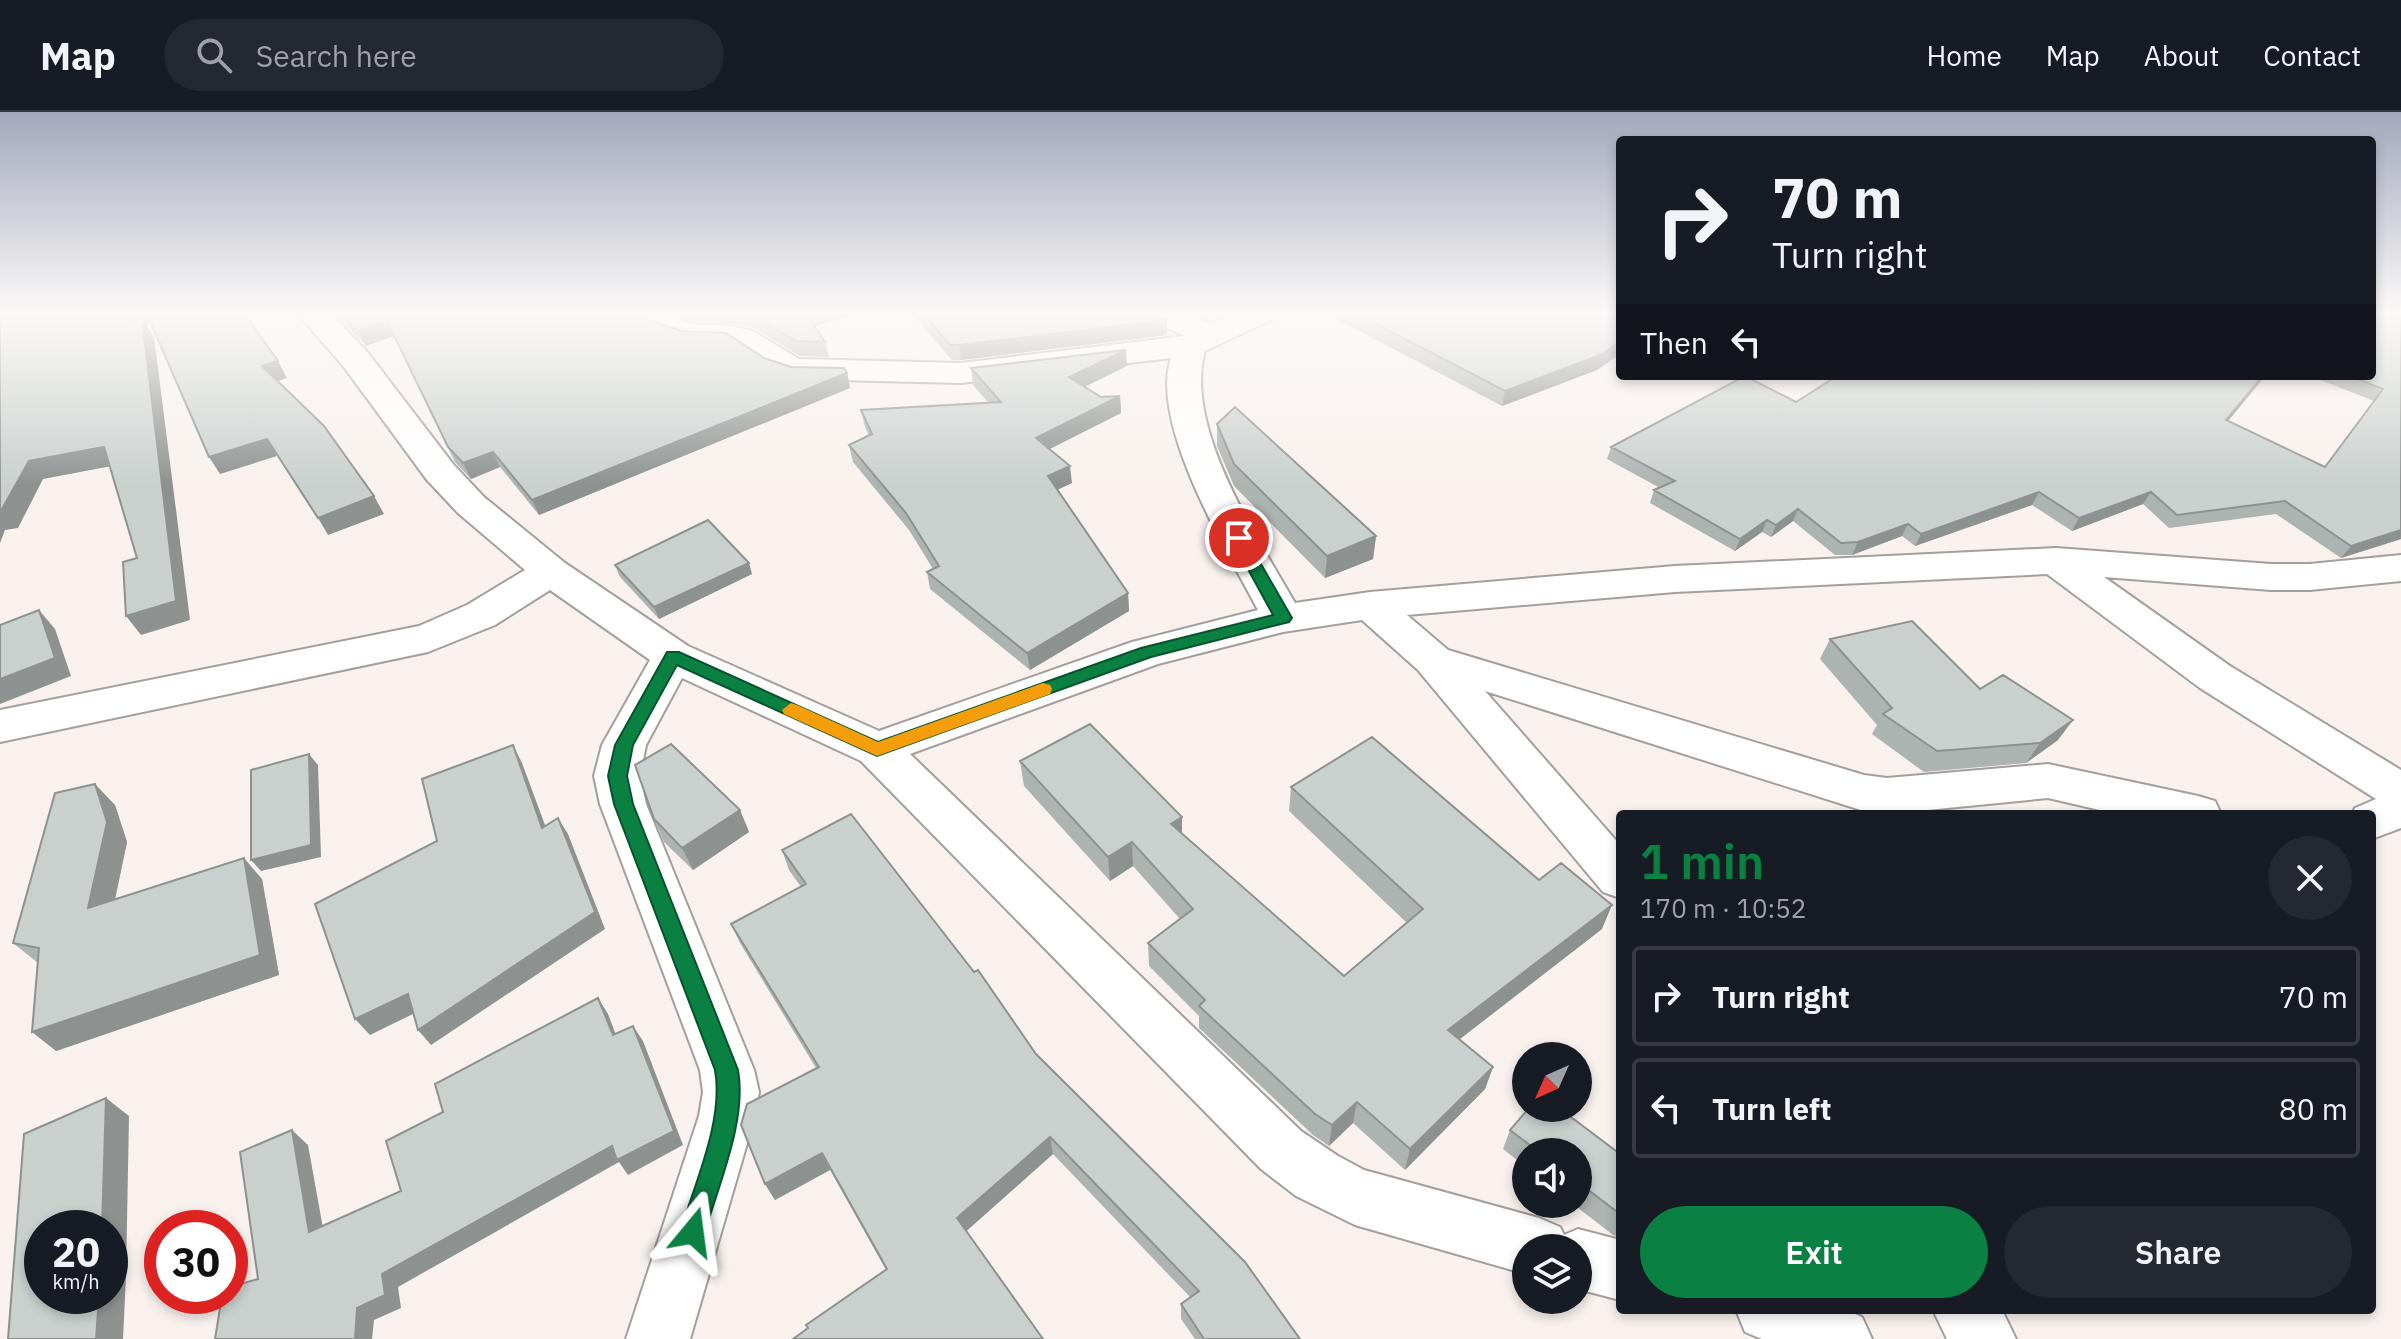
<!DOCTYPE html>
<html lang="en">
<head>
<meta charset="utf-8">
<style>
	body { margin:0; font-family:"IBM Plex Sans",sans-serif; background:#242831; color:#f1f3f6; height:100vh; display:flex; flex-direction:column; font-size:30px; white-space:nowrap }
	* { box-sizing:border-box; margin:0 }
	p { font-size:26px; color:#9ea1a6 }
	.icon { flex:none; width:44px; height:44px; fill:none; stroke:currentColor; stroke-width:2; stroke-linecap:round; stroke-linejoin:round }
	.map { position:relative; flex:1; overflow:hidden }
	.side { position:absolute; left:1616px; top:698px; width:760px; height:504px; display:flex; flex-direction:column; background:#171b24; border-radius:8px; box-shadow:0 4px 12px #0003 }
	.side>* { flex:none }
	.hud { position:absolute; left:1616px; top:24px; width:760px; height:244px; border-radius:8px; box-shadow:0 4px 12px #0003; background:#171b24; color:#f1f3f6; overflow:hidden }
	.needle { width:52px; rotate:225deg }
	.controls { position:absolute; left:1512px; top:930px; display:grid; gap:16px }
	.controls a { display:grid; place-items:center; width:80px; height:80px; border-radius:50%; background:#171b24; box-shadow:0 4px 12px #0003; font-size:40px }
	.speed { position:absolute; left:24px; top:1098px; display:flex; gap:16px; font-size:40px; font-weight:700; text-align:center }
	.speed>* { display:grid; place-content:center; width:104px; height:104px; border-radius:50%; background:#171b24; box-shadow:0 4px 12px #0003; line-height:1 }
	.speed small { font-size:20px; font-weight:400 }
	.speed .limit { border:12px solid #d22; background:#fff; color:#111 }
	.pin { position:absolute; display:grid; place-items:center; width:68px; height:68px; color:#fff; margin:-34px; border:4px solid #fff; border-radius:50%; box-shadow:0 2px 8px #0007 }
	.me { position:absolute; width:88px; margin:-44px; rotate:16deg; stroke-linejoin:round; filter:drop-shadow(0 0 6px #0008) }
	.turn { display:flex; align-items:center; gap:28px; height:168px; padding:0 24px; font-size:36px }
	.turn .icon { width:104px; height:104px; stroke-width:2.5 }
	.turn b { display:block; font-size:56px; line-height:68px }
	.then { display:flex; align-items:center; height:76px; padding:0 24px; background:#0003; gap:16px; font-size:30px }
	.round { display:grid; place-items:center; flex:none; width:84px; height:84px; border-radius:42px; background:#242831 }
	.headline { display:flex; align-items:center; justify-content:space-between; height:136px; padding:0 24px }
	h1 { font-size:48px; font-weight:600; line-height:60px; color:#0b8043 }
	.primary-button { display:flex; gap:16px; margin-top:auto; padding:16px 24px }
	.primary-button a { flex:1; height:92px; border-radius:48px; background:#0b8043; color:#fff; font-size:32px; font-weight:600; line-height:92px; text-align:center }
	.primary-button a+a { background:#242831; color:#f1f3f6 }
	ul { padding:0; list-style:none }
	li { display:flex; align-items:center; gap:24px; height:100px; margin:0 16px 12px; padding:0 8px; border:4px solid #363941; border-radius:8px }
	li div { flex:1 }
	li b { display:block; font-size:30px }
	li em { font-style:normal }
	header { display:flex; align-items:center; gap:48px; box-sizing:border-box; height:112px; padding:0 40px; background:#171b24; border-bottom:2px solid #363941 }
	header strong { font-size:38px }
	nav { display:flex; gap:44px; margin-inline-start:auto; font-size:28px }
	.search { width:560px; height:72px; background:#242831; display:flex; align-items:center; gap:20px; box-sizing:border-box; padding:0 28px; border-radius:44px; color:#9ea1a6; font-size:30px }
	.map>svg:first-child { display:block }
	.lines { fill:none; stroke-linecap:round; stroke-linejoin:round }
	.minor-casing { stroke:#a49e9c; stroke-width:4 }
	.minor { fill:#fff; fill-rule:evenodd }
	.wall { fill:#adb3b1 }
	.shaded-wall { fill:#8d9290 }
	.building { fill:#c9d0ce; stroke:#8d9290; stroke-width:2 }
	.route { fill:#0b8043; stroke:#07532c; stroke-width:2 }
	.slow { fill:#f59e0b }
</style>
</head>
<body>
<header>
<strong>Map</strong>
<div class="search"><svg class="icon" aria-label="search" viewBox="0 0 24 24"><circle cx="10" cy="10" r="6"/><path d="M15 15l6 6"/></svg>Search here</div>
<nav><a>Home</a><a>Map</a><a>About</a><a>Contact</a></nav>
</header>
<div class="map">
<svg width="2401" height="1227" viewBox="0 0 2401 1227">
	<rect width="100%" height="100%" fill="#f8f1ee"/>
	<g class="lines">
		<defs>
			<path id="minor" d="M297,201H330L368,241L453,352L484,385L565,451L688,534L879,619L1132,530L1258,498C1227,439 1149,312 1171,246L961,271L796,267L770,258L731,233L687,231L653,219L645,201H677L678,207L691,212L731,214L753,219L799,247L961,251L1185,224L1149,208L1145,201H1186L1211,212L1235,201H1275L1271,208L1205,239C1183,315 1258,426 1295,491L1370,480L1675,454L2056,436L2271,452H2310L2401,443V469L2310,478H2271L2104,465L2230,554L2401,658V716L2372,727V702H2352L2355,696L2376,687L2200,576L2047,462L1675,480L1407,503L1448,538L1864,663L1887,666L2048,652L2198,684L2215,689L2221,702H2117L2048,686L1887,702L1864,699L1485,579L1620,733V786L1603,780L1418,558L1362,508L1283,520L1158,552L910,642L1301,1019L1338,1044L1364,1058L1539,1106L1560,1115L1564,1123L1578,1117L1620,1128V1188L1578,1177V1136H1526V1162L1355,1113L1296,1084L1261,1057L861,649L682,566L646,633L640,664L646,692L754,958L759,980L755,1004L690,1227H626L699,1004L703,980L700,958L600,692L594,664L602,633L650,548L550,478L495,513L428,540L0,630V598L419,514L467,493L525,458L458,401L427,368L344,255Z
				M1736,1198H1846L1862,1205L1872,1227H1762L1745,1220Z
				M1933,1198H2002L2016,1227H1947Z"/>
		</defs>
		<use href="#minor" class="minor-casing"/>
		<use href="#minor" class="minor"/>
	</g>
	<path class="wall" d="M334,201H644L647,207L791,255L847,261L850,276L539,403L500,355L471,367L455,350L394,224L366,234Z
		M679,201H860L814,214L825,230L829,245L800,244L754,216L731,211L692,209L681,205Z
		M912,201H1156L1167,223L961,248H952Z
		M1325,201H1620V242L1597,258L1502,294Z
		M2401,201V427L2341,446L2276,402L2169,416L2143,392L2072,419L2032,393L1915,434L1902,424L1852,443H1835L1793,409L1771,425L1762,420L1735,439L1650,391L1654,378L1660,376L1607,347L1611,335L1796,290L1837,264H2265L2228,309L2325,355L2374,289L2310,264H2372Z
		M1127,254L1085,275L1101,285L1120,284L1121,301L1049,337L1072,371L1057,378L1128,481L1129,499L1030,558L930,477L927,460L933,457L909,418L853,350L849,333L869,324L865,315L861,298L989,291L973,273L971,256Z
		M1217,312L1376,424L1373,447L1325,466L1234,374L1217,334Z
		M615,453L752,462L659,507L620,465Z
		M1830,527L1980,577L2058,628L2026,651L1924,660L1872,622L1877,613L1820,547Z
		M1020,649L1182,722L1344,864L1407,811L1289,699L1291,675L1539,768L1602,817L1459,927L1493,955L1485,977L1405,1058L1353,1011L1329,1034L1313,1023L1199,916V904L1149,854L1148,831L1180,807L1133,754L1110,769L1024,674Z
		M115,693L127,730L115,787L262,767L279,863L56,939L38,851L13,831Z
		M740,698L749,720L693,758L664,730L654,707Z
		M782,738L1036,942L1300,1227H1195L1181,1207V1192L1190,1185L1053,1042L966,1119L886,1158L830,1058L775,1088L765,1072L816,956L740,831L731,812L801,775L789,758Z
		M1510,1018L1620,1042V1125L1613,1123L1573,1092H1578V1040H1526V1055L1503,1037Z"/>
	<path class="shaded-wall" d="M134,201H167L151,206L147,215L154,225L190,508L141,523L126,504L176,489L130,210Z
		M805,201H860L809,216Z
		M1167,208V223L961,248L959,233Z
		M387,209L394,224L366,234L358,219Z
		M1620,230V242L1597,258L1502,294L1505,279Z
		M1126,238L1127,254L1071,281L1069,265Z
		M278,249L287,266L272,271L262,254Z
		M847,261L850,276L539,403L532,388Z
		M2263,264H2265L2218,321L2226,308Z
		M1120,284L1121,301L1038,343L1036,326Z
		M267,327L277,344L220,362L209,345Z
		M104,335L117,353L43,367L18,416L5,418L0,431V397L29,349Z
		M493,340L500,355L471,367L463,351Z
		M1070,354L1072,371L1050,381L1048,364Z
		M2039,380L2032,393L1915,434L1921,422Z
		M2151,380L2143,392L2072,419L2079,406Z
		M374,384L384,402L328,423L318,406Z
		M1798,397L1793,409L1771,425L1776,413Z
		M1767,408L1762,420L1735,439L1740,427Z
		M1908,412L1902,424L1852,443L1858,430Z
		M2401,418V427L2341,446L2351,434Z
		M1376,424L1373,447L1325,466L1327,444Z
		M749,451L752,462L659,507L654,495Z
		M1128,481L1129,499L1030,558L1027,541Z
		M39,498L55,517L71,564L0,592V567Z
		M2073,608L2058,628L2026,651L2040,631Z
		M513,633L522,651L552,732L542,716Z
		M309,642L318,653L321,745L261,759L251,748Z
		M95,672L115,693L127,730L109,816L88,796Z
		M740,698L749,720L693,758L682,736Z
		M1182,705V729L1171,712Z
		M558,706L568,722L605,817L431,933L418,918Z
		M1132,730L1133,754L1110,769L1108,745Z
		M244,746L262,767L279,863L56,939L32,920Z
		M1612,793L1602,817L1442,941L1448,918Z
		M408,882L421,898L370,923L355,907Z
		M598,886L608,902L622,939L613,923Z
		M633,914L643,929L683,1033L628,1063L619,1050L398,1175L401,1196L374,1208L372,1227H355L357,1196L382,1162L612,1034Z
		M1493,955L1485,977L1405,1058L1410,1037Z
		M106,986L129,1004L126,1164L123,1227H96L99,1184H110V1116H102Z
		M1357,990L1353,1011L1329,1034L1332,1013Z
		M292,1018L308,1033L326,1133L309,1120Z
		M1050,1025L1053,1042L962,1123L957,1106Z
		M822,1041L830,1058L775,1088L765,1072Z"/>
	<path class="building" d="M0,201H134L130,210L142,207L176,489L126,504L123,450L137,446L104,335L29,349L2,397H0Z
		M181,201H244L278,249L262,254L324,314L374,384L318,406L267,327L209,345L149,207Z
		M341,201H644L647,207L682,219L726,221L764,246L791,255L844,256L847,261L532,388L493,340L463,351L448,335L387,209L358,219Z
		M750,201H805L825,230L796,229Z
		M922,201H1156L1167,208L959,233H950Z
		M1355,201H1620V230L1600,243L1505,279Z
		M2372,201H2401V418L2351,434L2285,389L2177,403L2151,380L2079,406L2039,380L1921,422L1908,412L1858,430L1841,431L1798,397L1776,413L1767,408L1740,427L1654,378L1675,369L1611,335L1745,264L1796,290L1837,264H2263L2226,308L2325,355L2383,277L2350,264H2372Z
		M1126,238L1069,265L1101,285L1120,284L1036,326L1070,354L1048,364L1128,481L1027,541L927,460L939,454L906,401L849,333L872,322L861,298L1001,290L971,256Z
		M1235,295L1376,424L1327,444L1234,352L1217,312Z
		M708,408L749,451L654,495L615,453Z
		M39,498L55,546L0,567V513Z
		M1912,509L1980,577L2003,563L2073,608L2040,631L1937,639L1883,602L1892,596L1830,527Z
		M1090,612L1182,705L1171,712L1344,864L1423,797L1291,675L1372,625L1539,768L1561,751L1612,793L1448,918L1493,955L1410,1037L1357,990L1332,1013L1315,1002L1199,894L1205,888L1148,831L1193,797L1132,730L1108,745L1020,649Z
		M671,632L740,698L682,736L654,707L635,653Z
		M513,633L542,716L558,706L595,800L418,918L408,882L355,907L315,792L437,729L422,667Z
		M309,642L311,733L251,748V658Z
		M95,672L107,710L88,796L244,746L260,843L32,920L39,836L13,831L55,681Z
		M851,702L974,860L978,858L1036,942L1245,1150L1300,1227H1204L1181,1192L1199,1179L1050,1025L957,1106L1043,1227H793L808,1216L806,1213L887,1157L822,1041L765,1072L741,1013L747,992L819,955L731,812L806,772L782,738Z
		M598,886L613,923L633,914L674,1019L617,1048L612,1034L382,1162L385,1183L357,1196L355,1227H215L222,1184H230V1175L258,1167L240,1040L292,1018L309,1120L401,1079L386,1029L443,1000L435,972Z
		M106,986L102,1116H42V1184H99L96,1227H8L24,1022Z
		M1529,996H1559L1620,1042V1102L1578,1070V1040H1539L1510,1018Z"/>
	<linearGradient id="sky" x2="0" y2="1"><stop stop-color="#a2a8bc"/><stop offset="0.54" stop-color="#fcf9f7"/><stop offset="1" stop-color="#fcf9f7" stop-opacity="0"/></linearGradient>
	<rect width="2401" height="373" fill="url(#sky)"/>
	<path class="route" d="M1239,421L1246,426L1292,506L1289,510L1151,545L877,644L677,553L633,633L627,664L633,692L738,958C747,1008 719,1071 705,1120L701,1128L693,1132L684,1128L680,1120C695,1071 724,1008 715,958L614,692L608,664L615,633L667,540H679L878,630L1141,536L1273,503L1231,426Z"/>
	<path class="slow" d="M1043,571L1050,573L1052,577L1050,582L877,644L784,602L782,598L791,591L797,593L878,630Z"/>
</svg>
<div class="controls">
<a><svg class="needle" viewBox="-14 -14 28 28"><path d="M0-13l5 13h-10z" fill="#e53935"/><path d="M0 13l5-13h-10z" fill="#9ea1a6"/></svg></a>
<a><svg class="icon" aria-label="sound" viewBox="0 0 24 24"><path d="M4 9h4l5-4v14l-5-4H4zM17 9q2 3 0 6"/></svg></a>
<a><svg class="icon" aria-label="layers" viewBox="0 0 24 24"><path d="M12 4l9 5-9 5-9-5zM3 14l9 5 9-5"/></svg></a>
</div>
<div class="speed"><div>20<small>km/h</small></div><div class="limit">30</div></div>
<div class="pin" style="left:1239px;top:426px;background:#d93025"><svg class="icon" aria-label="arrive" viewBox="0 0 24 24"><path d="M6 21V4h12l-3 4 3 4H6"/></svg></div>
<svg class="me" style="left:693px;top:1120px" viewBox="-20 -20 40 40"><path d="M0-17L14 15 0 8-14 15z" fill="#0b8043" stroke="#fff" stroke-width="4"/></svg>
<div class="hud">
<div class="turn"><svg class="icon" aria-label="right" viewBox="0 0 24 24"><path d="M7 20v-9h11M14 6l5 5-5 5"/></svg><div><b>70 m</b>Turn right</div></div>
<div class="then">Then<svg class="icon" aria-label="left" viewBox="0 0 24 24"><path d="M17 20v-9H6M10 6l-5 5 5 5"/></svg></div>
</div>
<section class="side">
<div class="headline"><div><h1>1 min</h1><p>170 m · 10:52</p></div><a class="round"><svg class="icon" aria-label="close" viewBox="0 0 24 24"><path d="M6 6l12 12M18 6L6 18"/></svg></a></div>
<ul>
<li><svg class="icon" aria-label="right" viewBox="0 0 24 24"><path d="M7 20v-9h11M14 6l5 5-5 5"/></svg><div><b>Turn right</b></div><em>70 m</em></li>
<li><svg class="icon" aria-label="left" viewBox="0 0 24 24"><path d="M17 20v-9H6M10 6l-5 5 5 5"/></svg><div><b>Turn left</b></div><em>80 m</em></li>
</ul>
<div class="primary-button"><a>Exit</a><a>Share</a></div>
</section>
</div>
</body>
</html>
